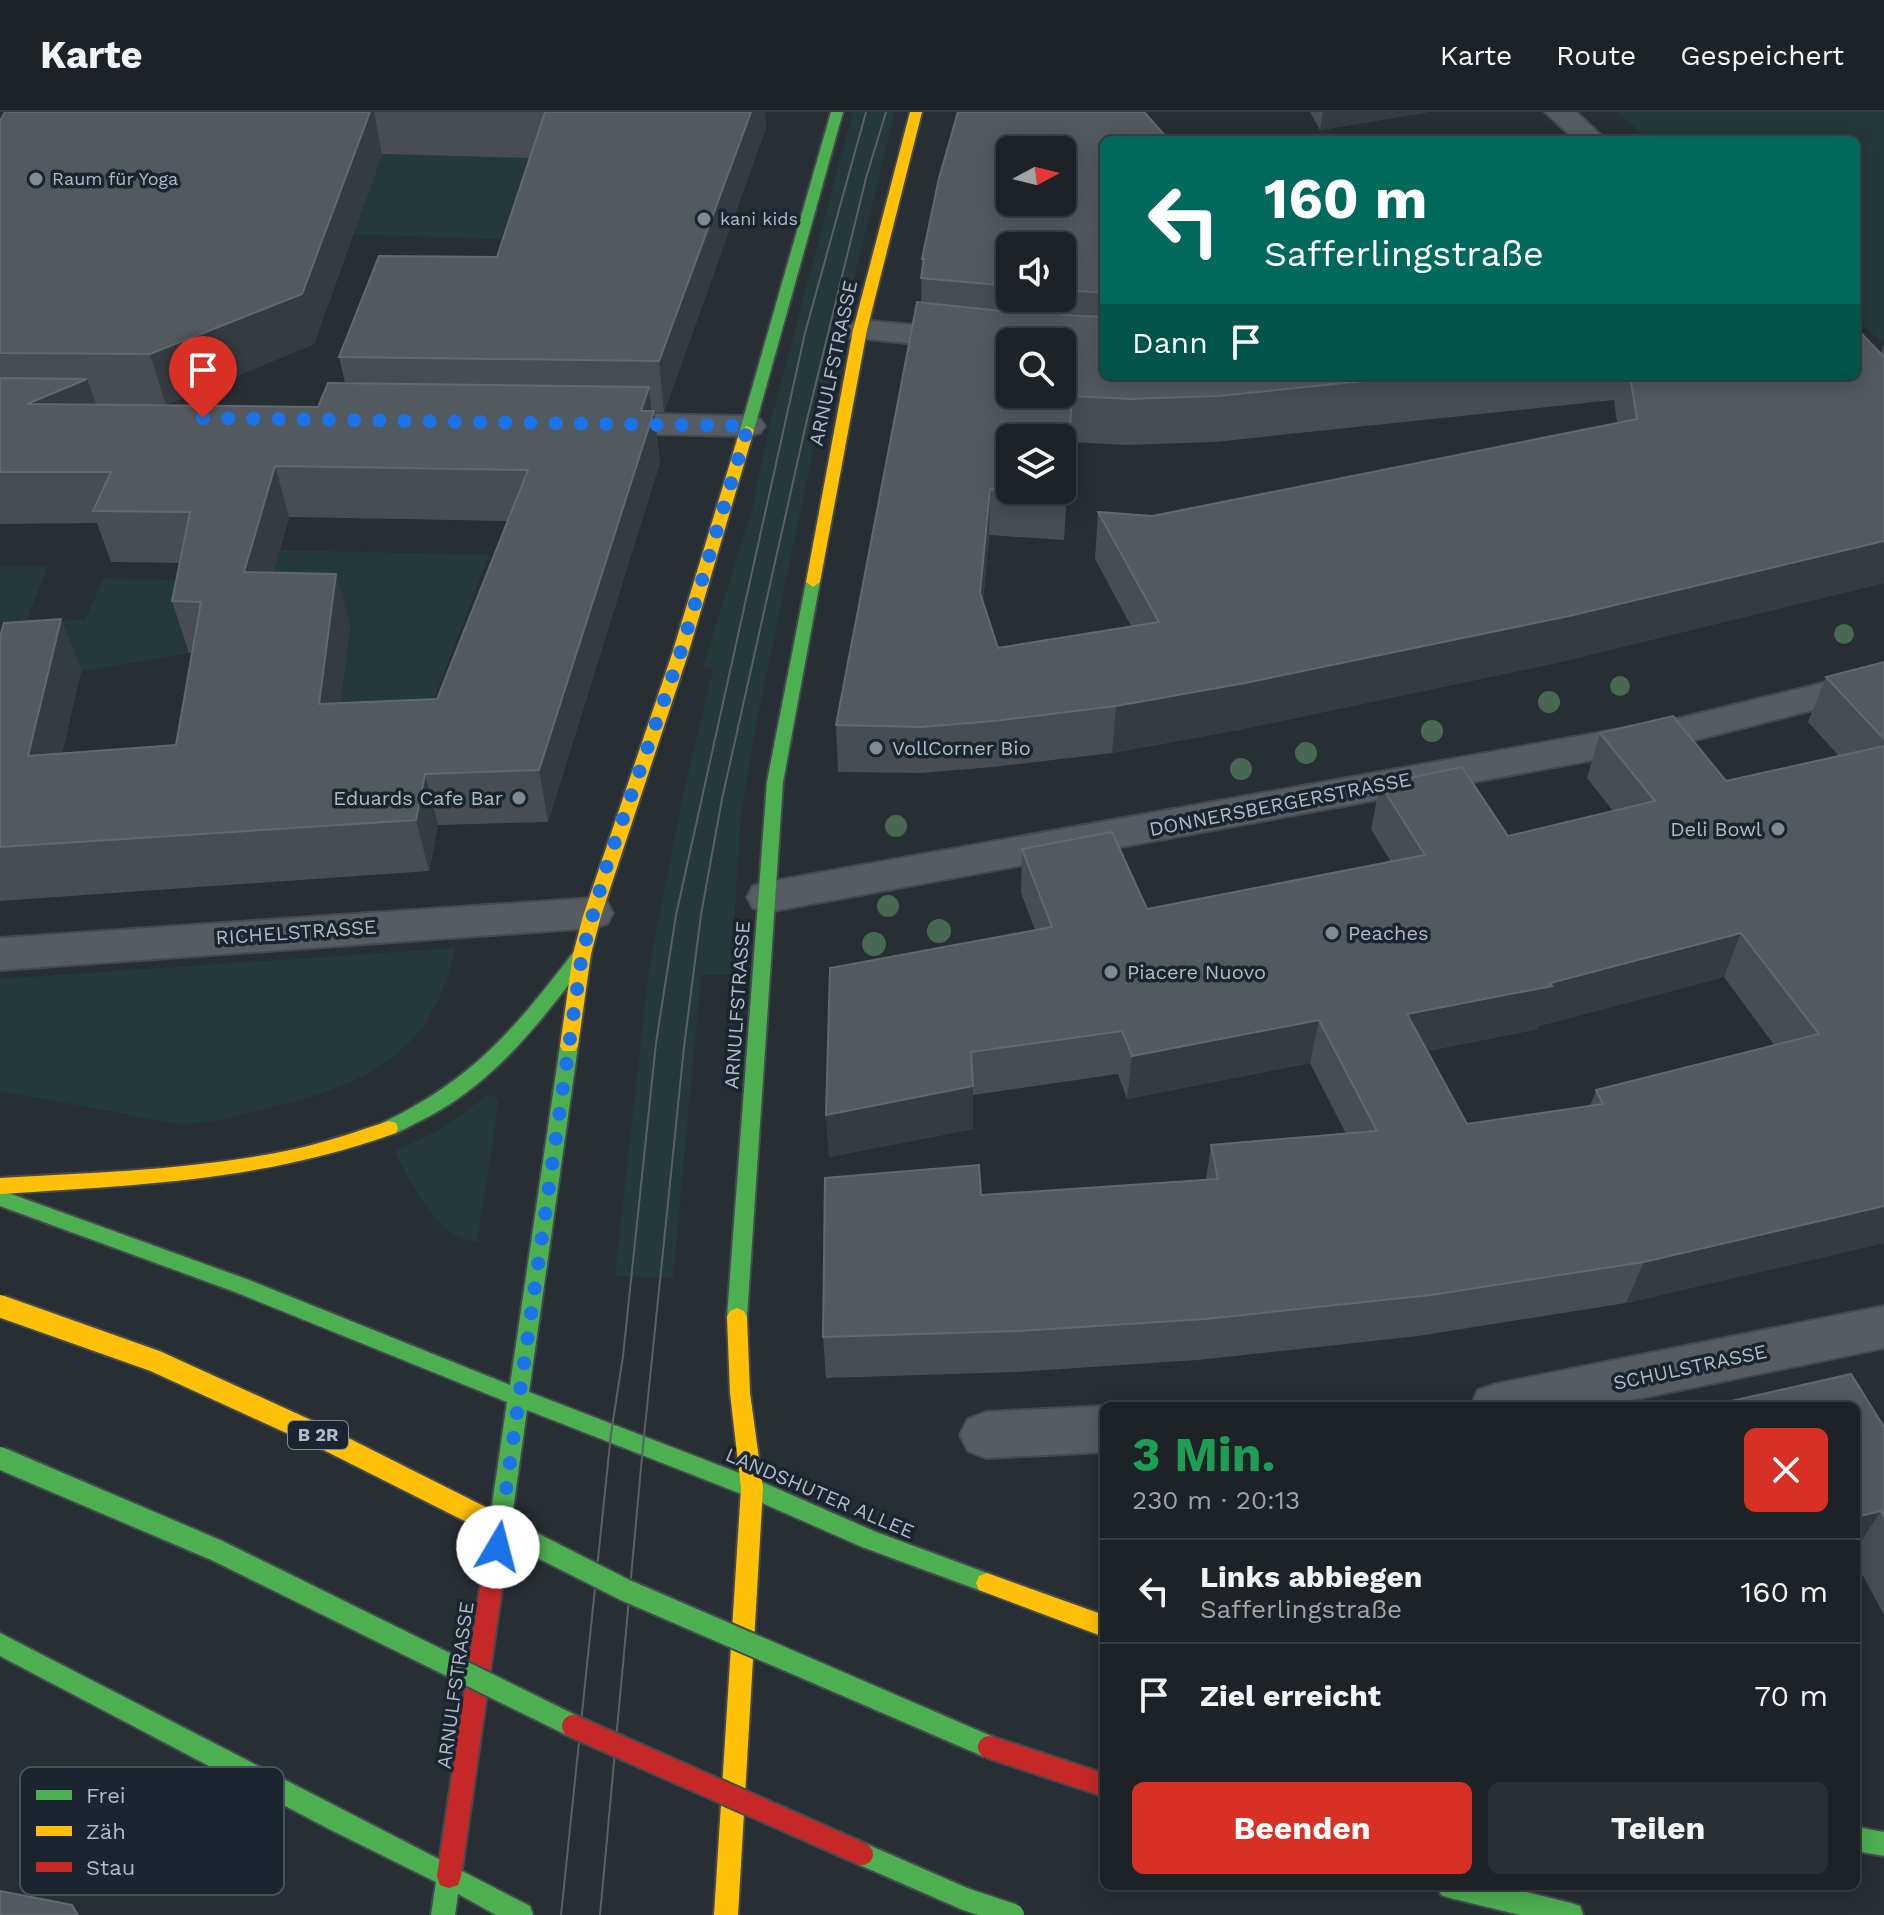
<!DOCTYPE html>
<html lang="de">
<head>
<meta charset="utf-8">
<style>
	body { margin:0; font-family:"Work Sans",sans-serif; background:#2a2f33; color:#f1f3f6; height:100vh; display:flex; flex-direction:column; font-size:30px; white-space:nowrap }
	* { box-sizing:border-box; margin:0 }
	p { font-size:26px; color:#a0a4a7 }
	.icon { flex:none; width:44px; height:44px; fill:none; stroke:currentColor; stroke-width:2; stroke-linecap:round; stroke-linejoin:round }
	.map { position:relative; flex:1; overflow:hidden }
	.side { position:absolute; left:1100px; top:1290px; width:760px; height:488px; display:flex; flex-direction:column; background:#1d2227; border-radius:12px; box-shadow:0 4px 20px #0003,0 0 0 2px #3b3f44 }
	.side>* { flex:none }
	.guide { position:absolute; left:1100px; top:24px; width:760px; height:244px; border-radius:12px; box-shadow:0 4px 20px #0003,0 0 0 2px #3b3f44; background:#00695c; color:#fff; overflow:hidden }
	.needle { width:52px; rotate:83deg }
	.buttons { position:absolute; left:996px; top:24px; display:grid; gap:16px }
	.buttons a { display:grid; place-items:center; width:80px; height:80px; border-radius:12px; background:#1d2227; box-shadow:0 4px 20px #0003,0 0 0 2px #3b3f44; font-size:40px }
	.pin { position:absolute; display:grid; place-items:center; width:68px; height:68px; color:#fff; margin:-82px -34px; border-radius:50% 50% 50% 0; rotate:-45deg; box-shadow:0 0 8px #0007 }
	.pin .icon { rotate:45deg }
	.me { position:absolute; width:88px; margin:-44px; rotate:8deg; stroke-linejoin:round; filter:drop-shadow(0 0 6px #0008) }
	.turn { display:flex; align-items:center; gap:28px; height:168px; padding:0 32px; font-size:36px }
	.turn .icon { width:104px; height:104px; stroke-width:2.5 }
	.turn b { display:block; font-size:56px; line-height:68px }
	.then { display:flex; align-items:center; height:76px; padding:0 32px; background:#0003; gap:16px; font-size:30px }
	.round { display:grid; place-items:center; flex:none; width:84px; height:84px; border-radius:12px; background:#2a2f33 }
	.head { display:flex; align-items:center; justify-content:space-between; height:136px; padding:0 32px }
	h1 { font-size:48px; font-weight:700; line-height:60px; color:#1e9e55 }
	.primary-button { display:flex; gap:16px; margin-top:auto; padding:16px 32px }
	.primary-button a { flex:1; height:92px; border-radius:12px; background:#d93025; color:#fff; font-size:32px; font-weight:700; line-height:92px; text-align:center }
	.primary-button a+a { background:#2a2f33; color:#f1f3f6 }
	ul { padding:0; list-style:none }
	li { display:flex; align-items:center; gap:24px; height:104px; padding:0 32px; border-top:2px solid #3b3f44 }
	li div { flex:1 }
	li b { display:block; font-size:30px }
	li em { font-style:normal }
	header { display:flex; align-items:center; gap:48px; box-sizing:border-box; height:112px; padding:0 40px; background:#1d2227; border-bottom:2px solid #3b3f44 }
	header strong { font-size:38px }
	nav { display:flex; gap:44px; margin-inline-start:auto; font-size:28px }
	.map>svg:first-child { display:block }
	.green { fill:#24393a }
	.lines { fill:none; stroke-linecap:round; stroke-linejoin:round }
	.street-casing { stroke:#444a4f; stroke-width:4 }
	.fast-casing { stroke:#444a4f; stroke-width:4 }
	.slow-casing { stroke:#444a4f; stroke-width:4 }
	.jam-casing { stroke:#444a4f; stroke-width:4 }
	.street { fill:#565c62; fill-rule:evenodd }
	.fast { fill:#4caf50; fill-rule:evenodd }
	.slow { fill:#ffc107; fill-rule:evenodd }
	.jam { fill:#c62828; fill-rule:evenodd }
	.tram { stroke:#5a6066; stroke-width:2 }
	.fast-bridge-casing { stroke:#434a50; stroke-width:26; stroke-linecap:butt }
	.slow-bridge-casing { stroke:#434a50; stroke-width:26; stroke-linecap:butt }
	.jam-bridge-casing { stroke:#434a50; stroke-width:26; stroke-linecap:butt }
	.fast-bridge { stroke:#4caf50; stroke-width:22 }
	.slow-bridge { stroke:#ffc107; stroke-width:22 }
	.jam-bridge { stroke:#c62828; stroke-width:22 }
	.tree { fill:#496852 }
	.wall { fill:#474d53; fill-rule:evenodd }
	.shaded-wall { fill:#353c41 }
	.building { fill:#52595f; stroke:#616870; stroke-width:2; fill-rule:evenodd }
	.route { stroke:#1a73e8; stroke-width:14; stroke-dasharray:0 25.2 }
	.poi-dot { fill:#7f8a94; stroke:#1a252f; stroke-width:3 }
	.labels { text-anchor:middle; stroke-width:7; stroke-linejoin:round; paint-order:stroke }
	.far-poi-label { font-size:18px; fill:#afbbc7; stroke:#1a252f; text-anchor:start }
	.shield { fill:#1a252f; stroke:#828e99; stroke-width:2 }
	.shield-label { font-size:18px; font-weight:bold; fill:#afbbc7 }
	.street-label { font-size:20px; fill:#afbbc7; stroke:#1a252f }
	.poi-label { font-size:20px; fill:#afbbc7; stroke:#1a252f; text-anchor:start }
	.key { fill:#1a252f; stroke:#47525d; stroke-width:2 }
	.key-label { font-size:22px; fill:#afbbc7 }
</style>
</head>
<body>
<header>
<strong>Karte</strong>
<nav><a>Karte</a><a>Route</a><a>Gespeichert</a></nav>
</header>
<div class="map">
<svg width="1884" height="1803" viewBox="0 0 1884 1803">
	<rect width="100%" height="100%" fill="#272e34"/>
	<path class="green" d="M853,0H895L821,300L756,613L741,700L731,863H701L673,1166L615,1164L649,857L684,679L713,557L703,554L752,398L770,312Z
		M1617,0H1884V232L1856,208V28H1650Z
		M335,41L553,46L527,128L216,118Z
		M247,437L489,443L421,621L334,624L195,511L189,541L81,559L25,563L0,644V454H48L26,509L85,508L103,467L234,468Z
		M455,836C433,945 363,973 265,997C236,1004 204,1014 174,1011C156,1010 138,1004 120,1001C80,994 40,986 0,979V867Z
		M487,984H496L499,989L477,1131C467,1128 456,1125 448,1118C424,1099 408,1066 395,1039L439,1018Z"/>
	<g class="lines">
		<defs>
			<path id="street" d="M1545,0H1576L1606,28H1575Z
				M860,208L1010,222L1021,225L1025,230H1010V242L849,225L844,218L849,211Z
				M594,301L748,304L760,307L765,314L760,321L748,324L594,321L582,318L577,311L582,304Z
				M1884,556V580L1680,632L768,800L753,796L747,785L753,774L768,770L1680,606Z
				M592,786L607,790L613,801L607,812L592,816L0,858V826Z
				M1884,1194V1236L1603,1294H1471L1478,1278L1496,1272Z
				M1104,1294V1340L986,1346L968,1339L960,1323L968,1307L986,1300Z"/>
			<path id="fast" d="M831,0H843L754,318L752,321H742L740,318Z
				M813,465L820,470L783,670L747,1205L744,1211L737,1214L730,1211L727,1205L767,670L806,470Z
				M582,836L591,842L588,847C540,911 491,976 416,1011C406,1016 394,1025 382,1021L380,1016L382,1011C473,968 516,915 576,837Z
				M569,927L575,929L578,934L529,1280L760,1369L876,1420L995,1464L998,1471L995,1478L987,1481L862,1435L744,1383L527,1298L503,1469L500,1476L492,1479L484,1476L481,1469L507,1290L235,1180L0,1094V1078L249,1168L510,1273L560,934L563,929Z
				M0,1521L530,1794L533,1803H496L458,1782L455,1803H431L436,1770L329,1717L0,1544Z
				M1856,1715L1884,1720V1744L1856,1739Z
				M1438,1774H1501L1571,1791L1580,1794L1583,1803H1520L1450,1786L1441,1783Z"/>
			<path id="slow" d="M910,0H922L867,218L820,470L813,475L806,470L853,218Z
				M747,314L754,318L688,542L601,804L591,842L578,934L575,939H563L560,934L573,842L583,804L672,542L740,318Z
				M389,1009L396,1011L398,1016L396,1021C262,1069 140,1073 0,1082V1066C98,1060 198,1058 295,1037C327,1030 358,1019 389,1009Z
				M737,1196L744,1199L747,1205L750,1281L763,1376L738,1803H714L741,1376L730,1281L727,1205L730,1199Z
				M987,1461L1104,1503V1525L979,1478L976,1471L979,1464Z"/>
			<path id="jam" d="M492,1459L500,1462L503,1469L461,1764L458,1773L449,1776L440,1773L437,1764L481,1469L484,1462Z"/>
		</defs>
		<use href="#street" class="street-casing"/>
		<use href="#fast" class="fast-casing"/>
		<use href="#slow" class="slow-casing"/>
		<use href="#jam" class="jam-casing"/>
		<use href="#street" class="street"/>
		<use href="#fast" class="fast"/>
		<use href="#slow" class="slow"/>
		<use href="#jam" class="jam"/>
		<path class="tram" d="M561,1803L611,1322L623,1244L656,931L676,803L805,221L866,0
			M600,1803L643,1334L684,935L701,803L722,687L806,312L866,66L886,0"/>
		<defs>
			<path id="fast-bridge" d="M0,1346L218,1439L573,1614
				M497,1413L625,1478L989,1635
				M862,1742L965,1787L1013,1803"/>
			<path id="slow-bridge" d="M0,1194L155,1249L326,1327L497,1413"/>
			<path id="jam-bridge" d="M573,1614L862,1742
				M989,1635L1104,1673"/>
		</defs>
		<use href="#fast-bridge" class="fast-bridge-casing"/>
		<use href="#slow-bridge" class="slow-bridge-casing"/>
		<use href="#jam-bridge" class="jam-bridge-casing"/>
		<use href="#fast-bridge" class="fast-bridge"/>
		<use href="#slow-bridge" class="slow-bridge"/>
		<use href="#jam-bridge" class="jam-bridge"/>
	</g>
	<g class="tree">
		<circle cx="1844" cy="522" r="10"/>
		<circle cx="1620" cy="574" r="10"/>
		<circle cx="1549" cy="590" r="11"/>
		<circle cx="1432" cy="619" r="11"/>
		<circle cx="1306" cy="641" r="11"/>
		<circle cx="1241" cy="657" r="11"/>
		<circle cx="896" cy="714" r="11"/>
		<circle cx="888" cy="794" r="11"/>
		<circle cx="939" cy="819" r="12"/>
		<circle cx="874" cy="832" r="12"/>
	</g>
	<path class="wall" d="M5,0H765L766,16L664,300H654L660,350L548,710L438,713L429,759L0,789V525L61,507L81,559L62,641L176,633L192,541H189L172,489L180,451L111,450L97,411L0,412V9ZM382,42L530,46L497,145L339,245L345,271L318,295L166,293L314,232ZM289,405L508,409L437,587L340,591L350,513L336,462L273,461Z
		M1310,0H1428L1320,18Z
		M1104,28V264H1856L1881,241L1884,232V471L1556,551L1238,618L1112,641L993,655L922,661L838,660L836,613L921,190L922,147ZM1010,134L1062,186H1010ZM1614,288L1617,311L1152,404L1098,400L1095,447L1131,514L998,536L983,490L989,423L1064,428L1070,330L1126,333L1214,330Z
		M1884,550V1131L1626,1191L1418,1224L1198,1248L1017,1260L826,1266L823,1225L981,1083L1206,1068L1211,1033L1346,1022L1310,951L1127,987L1118,962L973,983V1017L829,1045L826,1003L1035,818L1021,781L1022,737L1147,797L1391,750L1371,717L1380,672L1508,724L1613,699L1587,666L1600,621L1726,669L1839,644L1808,610L1826,565ZM1724,865L1774,933L1596,978L1590,994L1467,1012L1427,939L1538,917L1539,914Z
		M1856,1294L1884,1315V1503L1856,1451Z"/>
	<path class="shaded-wall" d="M370,0H374L382,42L314,232L166,293L150,242Z
		M751,0H765L766,16L664,300L659,249Z
		M1323,0H1428L1320,18Z
		M1064,178L1062,223L1049,186H1062V179Z
		M87,267L105,318L27,292Z
		M649,275L652,302L654,299L660,350L548,710L539,658L641,299Z
		M275,354L289,405L259,512L244,460Z
		M990,377L989,423L979,528L980,481Z
		M1884,429V471L1556,551L1238,618L1112,641L1116,594Z
		M336,462L350,513L334,644L319,592Z
		M61,507L81,559L49,695L28,644Z
		M425,662L438,713L429,759L416,708Z
		M1741,821L1724,865L1539,914L1538,917L1396,945L1407,902L1550,871Z
		M1319,908L1310,951L1127,987L1132,944Z
		M973,974V1017L829,1045L826,1003Z
		M1884,1094V1131L1626,1191L1644,1150Z
		M1881,1399L1856,1437V1405Z"/>
	<path class="building" d="M5,0H370L302,182L150,242L0,241V9Z
		M545,0H751L659,249L339,245L379,144L497,145Z
		M958,0H1144L1169,28H1104V181L1064,178L1062,179V134H1010V174L921,166L924,147H922L939,66ZM1010,38H1062V90H1010Z
		M1024,186H1053L1061,188L1062,203L1104,205V264H1411L1219,284L1129,287L1072,284L1066,381L990,377L980,481L998,536L1159,510L1098,400L1152,404L1637,307L1630,264H1856L1857,217L1884,245V429L1569,504L1245,571L1116,594L994,609L922,615L836,613L917,190L1011,200L1014,197V188ZM1010,230H1062V282H1010ZM1010,326H1062V378H1010Z
		M0,266L87,267L27,292L318,295L328,271L649,275L641,299H654L539,658L425,662L416,708L0,735V525L4,511L61,507L28,644L176,633L201,490L172,489L190,400L93,399L111,360H0ZM275,354L528,358L437,587L319,592L336,462L244,460Z
		M1884,550V627L1826,565Z
		M1673,604L1726,669L1884,634V1094L1644,1150L1431,1183L1205,1207L1019,1219L823,1225L825,1066L979,1053L981,1083L1218,1067L1211,1033L1377,1019L1319,908L1132,944L1122,919L971,940L973,974L826,1003L830,856L1052,815L1022,737L1112,720L1147,797L1425,743L1380,672L1462,655L1508,724L1655,689L1600,621ZM1741,821L1819,922L1596,978L1603,992L1467,1012L1407,902L1552,874L1550,871Z
		M1851,1262L1884,1315V1404L1881,1399L1856,1405V1294H1709Z
		M0,1779L72,1793L78,1803H0Z"/>
	<g class="lines">
		<path class="route" d="M203,306L748,314L680,542L606,756L582,842L498,1435"/>
	</g>
	<g class="poi-dot">
		<circle cx="36" cy="67" r="8"/>
		<circle cx="704" cy="107" r="8"/>
		<circle cx="876" cy="636" r="8"/>
		<circle cx="519" cy="686" r="8"/>
		<circle cx="1778" cy="717" r="8"/>
		<circle cx="1332" cy="821" r="8"/>
		<circle cx="1111" cy="860" r="8"/>
	</g>
	<g class="labels">
		<g class="far-poi-label">
			<text x="52" y="73">Raum für Yoga</text>
			<text x="720" y="113">kani kids</text>
		</g>
		<rect class="shield" x="288" y="1309" width="60" height="28" rx="6"/>
		<g class="shield-label">
			<text x="318" y="1329">B 2R</text>
		</g>
		<g class="street-label">
			<text transform="translate(833 251) rotate(-78)" y="7">ARNULFSTRASSE</text>
			<text transform="translate(1280 692) rotate(-11)" y="7">DONNERSBERGERSTRASSE</text>
			<text transform="translate(296 820) rotate(-4)" y="7">RICHELSTRASSE</text>
			<text transform="translate(737 893) rotate(-86)" y="7">ARNULFSTRASSE</text>
			<text transform="translate(1690 1255) rotate(-12)" y="7">SCHULSTRASSE</text>
			<text transform="translate(820 1381) rotate(23)" y="7">LANDSHUTER ALLEE</text>
			<text transform="translate(455 1573) rotate(-82)" y="7">ARNULFSTRASSE</text>
		</g>
		<g class="poi-label">
			<text x="892" y="643">VollCorner Bio</text>
			<text x="503" y="693" text-anchor="end">Eduards Cafe Bar</text>
			<text x="1762" y="724" text-anchor="end">Deli Bowl</text>
			<text x="1348" y="828">Peaches</text>
			<text x="1127" y="867">Piacere Nuovo</text>
		</g>
	</g>
	<rect x="20" y="1655" width="264" height="128" rx="12" class="key"/>
	<rect x="36" y="1678" width="36" height="10" fill="#4caf50"/>
	<rect x="36" y="1714" width="36" height="10" fill="#ffc107"/>
	<rect x="36" y="1750" width="36" height="10" fill="#c62828"/>
	<g class="key-label">
		<text x="86" y="1691">Frei</text>
		<text x="86" y="1727">Zäh</text>
		<text x="86" y="1763">Stau</text>
	</g>
</svg>
<div class="buttons">
<a><svg class="needle" viewBox="-14 -14 28 28"><path d="M0-13l5 13h-10z" fill="#e53935"/><path d="M0 13l5-13h-10z" fill="#a0a4a7"/></svg></a>
<a><svg class="icon" aria-label="sound" viewBox="0 0 24 24"><path d="M4 9h4l5-4v14l-5-4H4zM17 9q2 3 0 6"/></svg></a>
<a><svg class="icon" aria-label="search" viewBox="0 0 24 24"><circle cx="10" cy="10" r="6"/><path d="M15 15l6 6"/></svg></a>
<a><svg class="icon" aria-label="layers" viewBox="0 0 24 24"><path d="M12 4l9 5-9 5-9-5zM3 14l9 5 9-5"/></svg></a>
</div>
<div class="pin" style="left:203px;top:306px;background:#d93025"><svg class="icon" aria-label="arrive" viewBox="0 0 24 24"><path d="M6 21V4h12l-3 4 3 4H6"/></svg></div>
<svg class="me" style="left:498px;top:1435px" viewBox="-20 -20 40 40"><circle r="19" fill="#fff"/><path d="M0-13L10 11 0 6-10 11z" fill="#1a73e8"/></svg>
<div class="guide">
<div class="turn"><svg class="icon" aria-label="left" viewBox="0 0 24 24"><path d="M17 20v-9H6M10 6l-5 5 5 5"/></svg><div><b>160 m</b>Safferlingstraße</div></div>
<div class="then">Dann<svg class="icon" aria-label="arrive" viewBox="0 0 24 24"><path d="M6 21V4h12l-3 4 3 4H6"/></svg></div>
</div>
<section class="side">
<div class="head"><div><h1>3 Min.</h1><p>230 m · 20:13</p></div><a class="round" style="background:#d93025;color:#fff"><svg class="icon" aria-label="close" viewBox="0 0 24 24"><path d="M6 6l12 12M18 6L6 18"/></svg></a></div>
<ul>
<li><svg class="icon" aria-label="left" viewBox="0 0 24 24"><path d="M17 20v-9H6M10 6l-5 5 5 5"/></svg><div><b>Links abbiegen</b><p>Safferlingstraße</p></div><em>160 m</em></li>
<li><svg class="icon" aria-label="arrive" viewBox="0 0 24 24"><path d="M6 21V4h12l-3 4 3 4H6"/></svg><div><b>Ziel erreicht</b></div><em>70 m</em></li>
</ul>
<div class="primary-button"><a>Beenden</a><a>Teilen</a></div>
</section>
</div>
</body>
</html>
